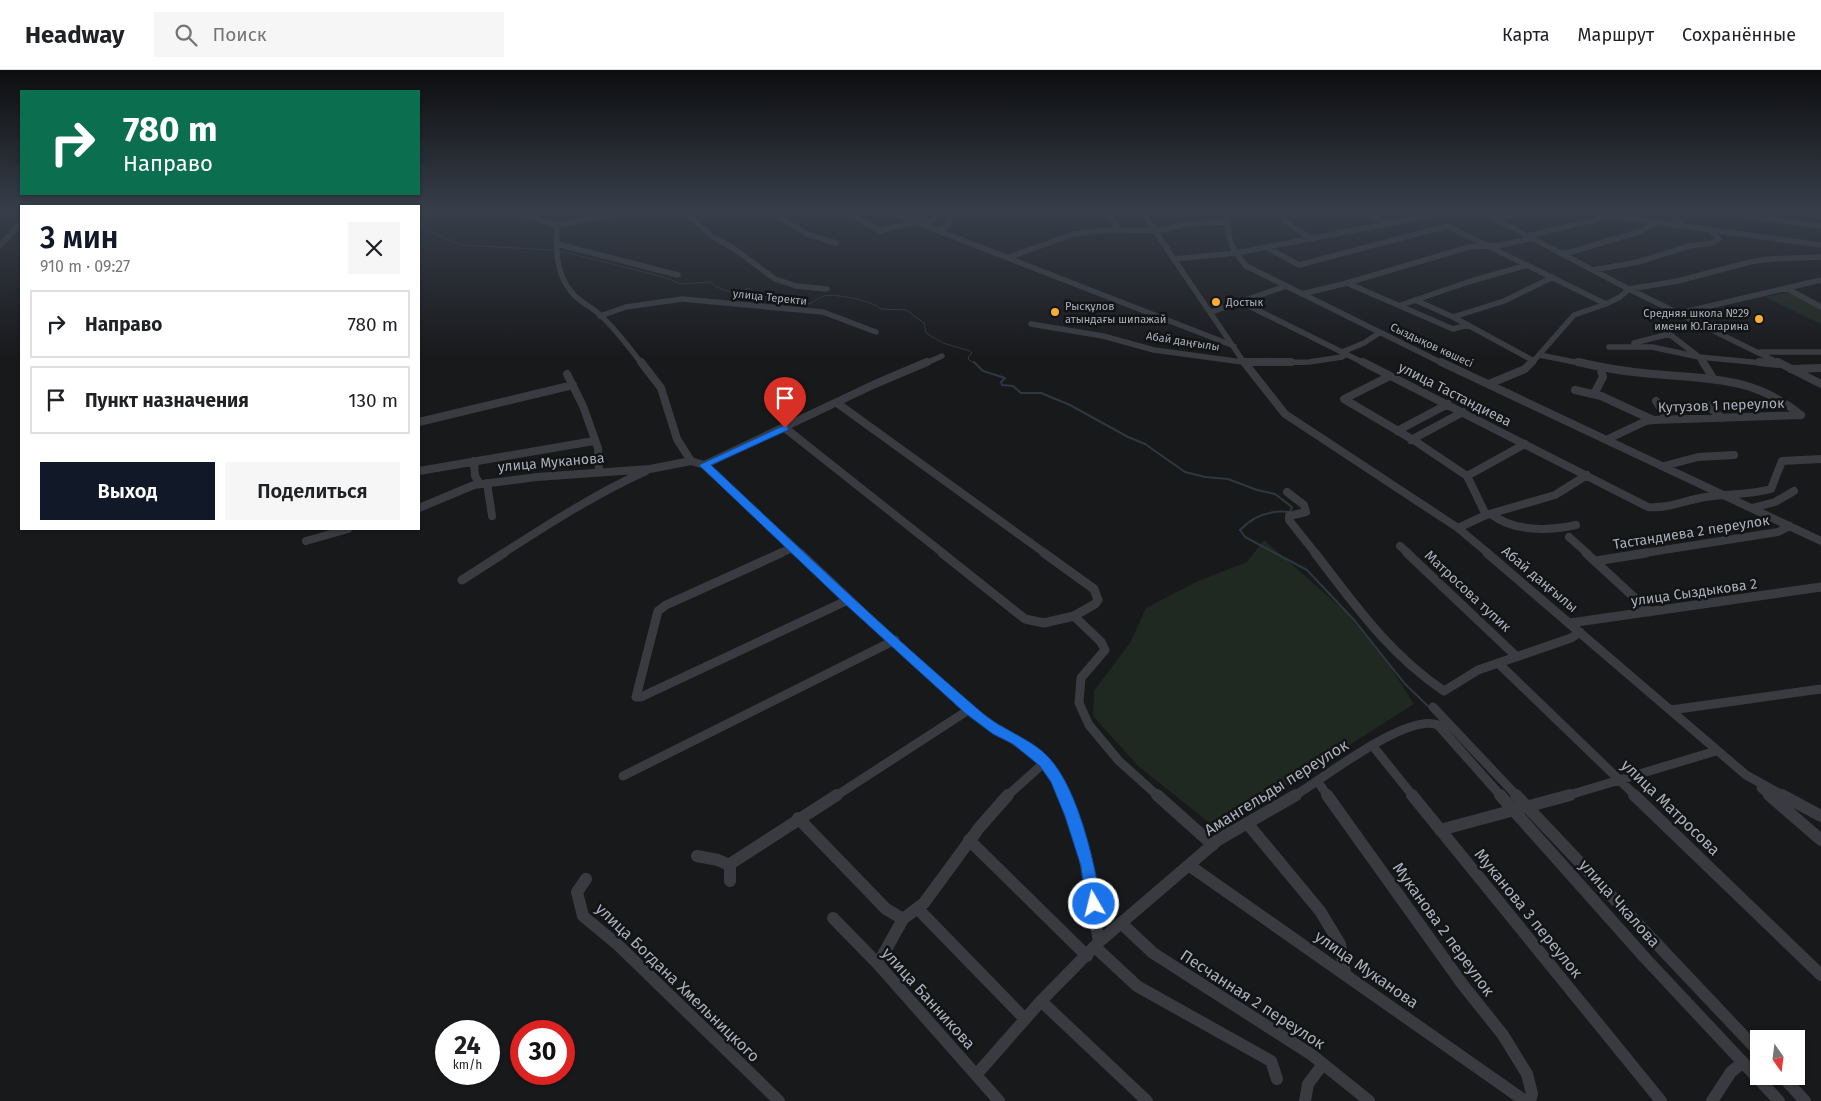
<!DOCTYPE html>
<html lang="ru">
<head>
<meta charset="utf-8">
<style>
	body { margin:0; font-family:"Fira Sans",sans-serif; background:#f6f6f6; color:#202124; height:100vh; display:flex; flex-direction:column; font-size:19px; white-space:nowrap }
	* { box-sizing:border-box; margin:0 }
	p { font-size:16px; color:#757577 }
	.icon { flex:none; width:28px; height:28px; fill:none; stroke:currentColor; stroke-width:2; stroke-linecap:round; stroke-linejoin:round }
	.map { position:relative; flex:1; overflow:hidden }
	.panel { position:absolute; left:20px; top:135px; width:400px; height:325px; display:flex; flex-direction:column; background:#fff; border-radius:0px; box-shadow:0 1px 4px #0004 }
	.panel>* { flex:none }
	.top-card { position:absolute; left:20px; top:20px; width:400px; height:105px; border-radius:0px; box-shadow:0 1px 4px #0004; background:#0b6e4f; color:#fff; overflow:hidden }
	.needle { width:32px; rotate:166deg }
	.tools { position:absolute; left:1750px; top:960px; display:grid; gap:10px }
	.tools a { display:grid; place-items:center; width:55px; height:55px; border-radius:0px; background:#fff; box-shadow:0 1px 4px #0004; font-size:25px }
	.speed { position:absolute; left:435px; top:950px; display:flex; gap:10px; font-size:25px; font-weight:700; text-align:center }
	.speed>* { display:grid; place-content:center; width:65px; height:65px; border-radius:50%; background:#fff; box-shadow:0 1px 4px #0004; line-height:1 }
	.speed small { font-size:12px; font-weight:400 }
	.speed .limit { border:8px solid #d22; background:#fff; color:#111 }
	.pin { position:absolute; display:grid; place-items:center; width:42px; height:42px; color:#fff; margin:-51px -21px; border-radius:50% 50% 50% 0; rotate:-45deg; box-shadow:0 0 5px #0007 }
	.pin .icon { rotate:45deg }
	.me { position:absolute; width:55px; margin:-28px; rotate:352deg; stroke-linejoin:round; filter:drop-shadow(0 0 4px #0008) }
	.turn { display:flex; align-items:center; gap:18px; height:105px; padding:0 20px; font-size:22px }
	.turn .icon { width:65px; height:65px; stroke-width:2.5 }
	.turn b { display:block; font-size:35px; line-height:42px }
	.round { display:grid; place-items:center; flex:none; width:52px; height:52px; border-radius:0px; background:#f6f6f6 }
	.head { display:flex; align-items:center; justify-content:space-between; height:85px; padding:0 20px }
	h1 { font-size:30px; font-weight:600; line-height:38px; color:#111827 }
	.button { display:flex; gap:10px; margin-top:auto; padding:10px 20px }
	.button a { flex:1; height:58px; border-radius:0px; background:#111827; color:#fff; font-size:20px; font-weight:600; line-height:58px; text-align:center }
	.button a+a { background:#f6f6f6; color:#202124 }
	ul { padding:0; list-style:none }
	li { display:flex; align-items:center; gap:15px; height:68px; margin:0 10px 8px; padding:0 10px; border:2px solid #e0e0e0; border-radius:0px }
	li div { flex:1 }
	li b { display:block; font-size:19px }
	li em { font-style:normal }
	header { display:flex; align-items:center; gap:30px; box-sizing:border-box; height:70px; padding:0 25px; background:#fff; border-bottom:1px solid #e0e0e0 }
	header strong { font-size:24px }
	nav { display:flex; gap:28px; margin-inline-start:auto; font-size:18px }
	.search { width:350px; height:45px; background:#f6f6f6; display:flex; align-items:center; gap:12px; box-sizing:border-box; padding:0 18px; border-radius:0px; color:#757577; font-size:19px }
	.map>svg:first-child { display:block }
	.green { fill:#202921 }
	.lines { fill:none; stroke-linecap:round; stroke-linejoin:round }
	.stream-far1 { stroke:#2e3840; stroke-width:1 }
	.stream { stroke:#2e3840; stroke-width:2 }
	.minor-far3 { stroke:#393b40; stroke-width:5.5 }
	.minor-far2 { stroke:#393b40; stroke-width:8 }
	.minor-far1 { stroke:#393b40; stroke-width:9 }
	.minor { stroke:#393b40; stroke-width:12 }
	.route { fill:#1a73e8; stroke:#114b97 }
	.poi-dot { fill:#f8ae34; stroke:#131416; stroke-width:2 }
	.labels { text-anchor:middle; stroke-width:5; stroke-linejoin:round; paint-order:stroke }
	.far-street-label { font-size:11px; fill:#aab0bb; stroke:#131416 }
	.far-poi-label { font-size:11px; fill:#aab0bb; stroke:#131416; text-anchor:start }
	.street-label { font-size:14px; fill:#aab0bb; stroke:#131416 }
	.near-street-label { font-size:16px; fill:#aab0bb; stroke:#131416 }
</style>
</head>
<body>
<header>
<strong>Headway</strong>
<div class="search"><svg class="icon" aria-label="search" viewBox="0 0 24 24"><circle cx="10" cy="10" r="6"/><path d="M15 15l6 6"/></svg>Поиск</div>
<nav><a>Карта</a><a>Маршрут</a><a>Сохранённые</a></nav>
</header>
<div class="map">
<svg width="1821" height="1031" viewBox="0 0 1821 1031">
	<rect width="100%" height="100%" fill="#18191b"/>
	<path class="green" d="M1790,222L1821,239V254L1765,227Z
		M1264,470L1345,541L1386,590L1414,634L1217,759L1138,696L1093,646L1094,621L1130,573L1146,538L1198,511L1247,492Z"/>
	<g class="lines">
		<path class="stream-far1" d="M419,154L431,160V162L461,175L551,180
			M561,181L667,208L680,214L710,212C722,222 735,225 749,218C763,232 791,227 810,234C814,232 819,227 824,226C835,223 873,231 881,239L906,240L924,253L926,263L943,273L970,281L972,283L968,287L969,290L976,294"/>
		<path class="stream" d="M974,292L983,301L1005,308L1001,312L1002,315L1013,316L1021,323H1041L1070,335L1128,367L1145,374L1185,402L1205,407L1228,409L1257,420L1275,424L1292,437L1290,442C1271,440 1253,446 1240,460L1245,467L1307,500L1355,551L1405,614L1429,637"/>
		<path class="minor-far3" d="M513,142L557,155L630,142
			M684,142L713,167L733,178L775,209L796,216L827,219
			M770,142L809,165L836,173
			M847,142L880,161L915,152
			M890,142L1234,276
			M908,142L928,151
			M1108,142L1119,161
			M1142,142L1245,294
			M1226,142C1229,170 1228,174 1246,196L1444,294
			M1283,142L1285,151L1310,168
			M1482,142L1629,219L1781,294
			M1580,142L1821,175
			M1668,142L1685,157
			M1716,142L1821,156
			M1815,142L1821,147
			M1284,144L1324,145L1326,143L1322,142
			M1371,146L1388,154
			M1495,149L1529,142
			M920,154L933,150L939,142
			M557,155C556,180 555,205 574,225C581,232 591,237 599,244C615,258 628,276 642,294
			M939,161L948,156L950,142
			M1529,166L1594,150L1600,147L1599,145
			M557,174L678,205
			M0,175L21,153
			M1266,177L1299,195L1447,156L1606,234
			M1560,183L1571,182L1641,161L1657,153
			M1007,188L1074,164L1097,161L1163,160L1187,154L1228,152
			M1174,189L1236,183L1449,142
			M1593,200L1638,192L1690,176L1712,173L1719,169L1710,160
			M1347,213L1453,259L1468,255
			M1786,218L1821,237
			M1302,224L1347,213L1469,177L1502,175L1533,168
			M1415,230L1453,247L1534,291
			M1239,231L1366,294
			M1401,235L1468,212L1527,195
			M1211,242L1286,216
			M1680,243L1821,210
			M600,246L626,237L682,229L823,242L876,262
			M1453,247L1504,231L1553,207
			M1031,254L1103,266L1154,280L1250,293L1309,292L1342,287L1346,284
			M1659,256L1699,287L1703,294
			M1609,277H1652L1699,287L1773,294
			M1638,277L1634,273L1669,264
			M1342,282L1364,273L1379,263
			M1761,282H1821
			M1540,285L1584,294
			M924,294L942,286
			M1531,294L1574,245L1606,234L1620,227L1629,219L1678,211L1750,192L1770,189L1821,187"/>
		<path class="minor-far2" d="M641,292L661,318L677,369L691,391L704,395L801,484
			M1244,292L1285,344L1458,458L1489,484
			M1245,292H1291
			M1363,292L1648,437C1668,439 1686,430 1705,427C1727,424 1749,425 1771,419L1782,391L1821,389
			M1441,292L1821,471
			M1578,292C1603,298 1628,302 1653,304C1711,309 1754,307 1801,345
			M1703,292L1713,308
			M1759,292L1778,294
			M1778,292L1821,314
			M1791,299L1821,298
			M567,304L583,336L598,378L599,402
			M1390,306L1344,329L1415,371L1467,406L1486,445
			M1489,314L1525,299L1532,292
			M1575,320L1601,326L1653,350
			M1595,322L1603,307L1600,297
			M1656,331L1667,349
			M837,333L1046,484
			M1707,335L1722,348
			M419,352L573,315
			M785,358L944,484
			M1397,361L1448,334
			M1608,369L1646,351L1653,350L1801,345
			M1411,370L1463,342
			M474,391L475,406L480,414
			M704,395L875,314L927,292
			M1664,396L1698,387L1734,385
			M419,401L594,371
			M1467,406L1525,374
			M487,413L492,446
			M1287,422L1304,435L1306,442L1289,446V450L1316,484
			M419,438L474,415L537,407L650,399L691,391
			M1752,438L1775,432L1794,421
			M1491,444C1514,462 1549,461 1576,455
			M1458,458L1486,445L1555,425L1587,405
			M1569,467L1588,484
			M306,471L348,459
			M1400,476L1409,484
			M502,484C549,454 595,424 646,401
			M778,484L792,478
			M1638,484L1778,462L1790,456"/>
		<path class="minor-far1" d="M781,483L666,535L658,541L636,627H641L848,530
			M800,483C855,535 910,588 968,638C1002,667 1047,681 1064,726
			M942,483L1025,549L1044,553L1074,546
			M1044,483L1094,519L1098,530L1095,534L1074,546L1101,572L1105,580L1081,608L1079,633L1089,655L1119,691L1158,726
			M1315,483C1355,535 1389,584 1444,621L1478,600L1571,568L1580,562
			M1407,483L1517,587
			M1487,483L1746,705L1784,726
			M1586,483L1650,542
			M1596,491L1646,483
			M462,510L504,483
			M1570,553L1821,517
			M1498,593L1636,726
			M1433,637L1517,726
			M1671,640L1821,619
			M1372,675L1413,726
			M623,706L895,570
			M1318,712L1328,726
			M1761,718L1770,726
			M836,726L970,639
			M1007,726L1045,692
			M1294,726C1323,709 1407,642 1438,655L1501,726
			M1566,726L1716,681"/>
		<path class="minor" d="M1064,725L1084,784L1099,872
			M1157,725L1213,775
			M1327,725L1463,915L1503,965L1527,1004L1532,1024L1530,1031
			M1412,725L1661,1031
			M1500,725L1646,889L1779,1031
			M1516,725L1759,982
			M1634,725L1821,905
			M1769,725L1821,770
			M1782,725L1821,746
			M798,748L886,839L903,849
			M1247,753L1320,841L1340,874L1345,903
			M1440,760L1570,725
			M969,770L1087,886
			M697,786L718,790L729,795
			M1190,796L1525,1031
			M586,809L577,822L583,846L618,875L779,1031
			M730,811V794L837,725
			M918,839L1025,949
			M833,848L878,894L999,1031
			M1121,853L1153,883L1312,985L1369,1031
			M1095,877L1137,916L1271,991L1277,1009
			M878,894L903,849L924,833L979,758L1008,725
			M1041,931L1147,1031
			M977,1004L1041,931L1099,872L1218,770L1296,725
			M1782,1006L1805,1031
			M1305,1031L1308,1014L1323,994
			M1712,1031L1731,1002L1742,993"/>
	</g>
	<linearGradient id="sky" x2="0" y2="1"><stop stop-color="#0d0e0f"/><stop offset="0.49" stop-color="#373e4a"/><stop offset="1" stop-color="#373e4a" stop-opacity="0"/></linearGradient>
	<rect width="1821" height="287" fill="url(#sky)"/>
	<path class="route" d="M785,355L788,356V360L711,395C797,476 883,558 973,635C982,643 993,652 1003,657C1020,667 1038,675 1050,689C1078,720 1095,793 1101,834L1099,839L1094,841L1088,839L1086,834L1081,796L1065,746L1051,712L1040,696L1013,674L993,664L965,643L844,533L699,395Z"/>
	<g class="poi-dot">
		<circle cx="1216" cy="232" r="5"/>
		<circle cx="1055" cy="242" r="5"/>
		<circle cx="1759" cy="249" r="5"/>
	</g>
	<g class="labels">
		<g class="far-street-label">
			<text transform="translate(770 227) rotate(6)" y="4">улица Теректи</text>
			<text transform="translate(1183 271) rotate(9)" y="4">Абай даңғылы</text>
			<text transform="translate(1432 275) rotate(25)" y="4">Сыздықов көшесі</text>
		</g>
		<g class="far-poi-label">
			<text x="1226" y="236">Достык</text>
			<text x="1065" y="240">Рысқұлов<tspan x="1065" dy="13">атындағы шипажай</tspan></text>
			<text x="1749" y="247" text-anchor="end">Средняя школа №29<tspan x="1749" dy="13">имени Ю.Гагарина</tspan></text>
		</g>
		<g class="street-label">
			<text transform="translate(1455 324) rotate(27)" y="5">улица Тастандиева</text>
			<text transform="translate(1721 335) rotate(-2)" y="5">Кутузов 1 переулок</text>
			<text transform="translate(551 392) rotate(-5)" y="5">улица Муканова</text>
			<text transform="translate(1691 462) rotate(-9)" y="5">Тастандиева 2 переулок</text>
			<text transform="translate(1540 509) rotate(40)" y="5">Абай даңғылы</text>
			<text transform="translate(1468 521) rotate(43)" y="5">Матросова тупик</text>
			<text transform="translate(1694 522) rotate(-8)" y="5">улица Сыздыкова 2</text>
		</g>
		<g class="near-street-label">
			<text transform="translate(1276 717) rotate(-32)" y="6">Амангельды переулок</text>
			<text transform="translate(1671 737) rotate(44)" y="6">улица Матросова</text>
			<text transform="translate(1620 833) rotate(48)" y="6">улица Чкалова</text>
			<text transform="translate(1529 843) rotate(51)" y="6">Муканова 3 переулок</text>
			<text transform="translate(1444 859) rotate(54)" y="6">Муканова 2 переулок</text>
			<text transform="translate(1367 899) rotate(35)" y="6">улица Муканова</text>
			<text transform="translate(678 912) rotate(44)" y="6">улица Богдана Хмельницкого</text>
			<text transform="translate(929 928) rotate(48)" y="6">улица Банникова</text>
			<text transform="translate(1253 929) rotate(33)" y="6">Песчанная 2 переулок</text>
		</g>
	</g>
</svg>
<div class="tools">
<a><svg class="needle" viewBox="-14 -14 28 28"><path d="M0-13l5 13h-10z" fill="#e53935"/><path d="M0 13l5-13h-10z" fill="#757577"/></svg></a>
</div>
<div class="speed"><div>24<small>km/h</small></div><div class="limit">30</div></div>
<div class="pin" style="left:785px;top:358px;background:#d93025"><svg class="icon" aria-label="arrive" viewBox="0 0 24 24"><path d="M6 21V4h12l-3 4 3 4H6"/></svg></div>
<svg class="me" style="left:1094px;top:834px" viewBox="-20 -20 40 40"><circle r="17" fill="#1a73e8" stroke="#fff" stroke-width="3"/><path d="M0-11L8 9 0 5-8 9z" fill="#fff"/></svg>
<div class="top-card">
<div class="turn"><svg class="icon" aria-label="right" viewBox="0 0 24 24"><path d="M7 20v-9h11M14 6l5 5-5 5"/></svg><div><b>780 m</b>Направо</div></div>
</div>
<section class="panel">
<div class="head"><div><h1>3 мин</h1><p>910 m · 09:27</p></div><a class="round"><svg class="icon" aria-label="close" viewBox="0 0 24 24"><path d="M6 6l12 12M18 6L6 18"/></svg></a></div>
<ul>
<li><svg class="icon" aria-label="right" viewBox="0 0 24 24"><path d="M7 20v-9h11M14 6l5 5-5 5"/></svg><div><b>Направо</b></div><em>780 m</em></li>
<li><svg class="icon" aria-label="arrive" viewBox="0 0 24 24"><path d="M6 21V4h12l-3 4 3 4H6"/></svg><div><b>Пункт назначения</b></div><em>130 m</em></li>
</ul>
<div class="button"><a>Выход</a><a>Поделиться</a></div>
</section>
</div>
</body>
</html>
